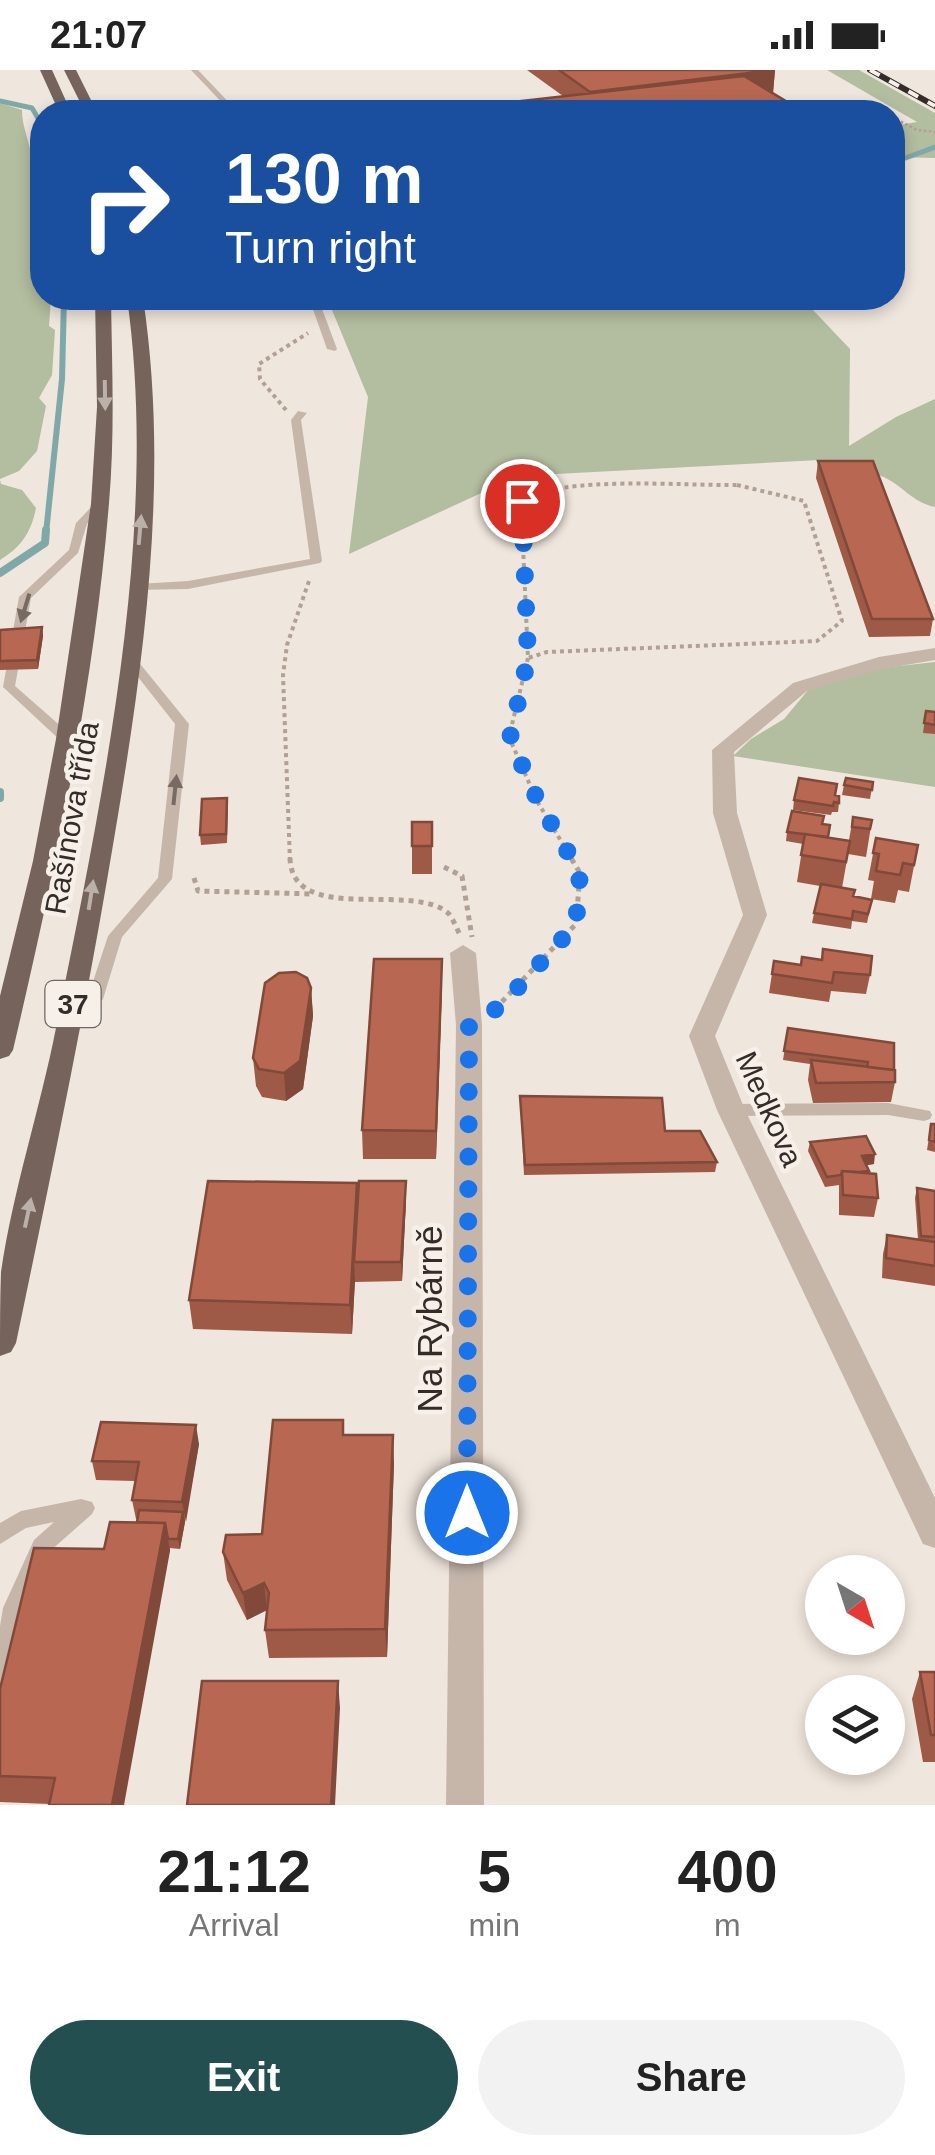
<!DOCTYPE html>
<html lang="en">
<head>
<meta charset="utf-8">
<style>
	body { margin:0; font-family:Helvetica,sans-serif; background:#f2f2f2; color:#222; height:100vh; display:flex; flex-direction:column; font-size:38px; white-space:nowrap }
	* { box-sizing:border-box; margin:0 }
	p { font-size:32px; color:#767676 }
	.icon { flex:none; width:55px; height:55px; fill:none; stroke:currentColor; stroke-width:2; stroke-linecap:round; stroke-linejoin:round }
	.map { position:relative; height:1735px; overflow:hidden }
	.sheet { display:flex; flex-direction:column; background:#fff; flex:1 }
	.sheet>* { flex:none }
	.guide { position:absolute; left:30px; top:30px; width:875px; height:210px; border-radius:40px; box-shadow:0 5px 15px #0003; background:#1a4fa0; color:#fff; overflow:hidden }
	.needle { width:65px; rotate:141deg }
	.fabs { position:absolute; left:805px; top:1485px; display:grid; gap:20px }
	.fabs a { display:grid; place-items:center; width:100px; height:100px; border-radius:50%; background:#fff; box-shadow:0 5px 15px #0003; font-size:50px }
	.pin { position:absolute; display:grid; place-items:center; width:85px; height:85px; color:#fff; margin:-42px; border:5px solid #fff; border-radius:50%; box-shadow:0 2px 10px #0007 }
	.me { position:absolute; width:110px; margin:-55px; rotate:0deg; stroke-linejoin:round; filter:drop-shadow(0 0 8px #0008) }
	.turn { display:flex; align-items:center; gap:35px; height:210px; padding:0 30px; font-size:45px }
	.turn .icon { width:130px; height:130px; stroke-width:2.5 }
	.turn b { display:block; font-size:70px; line-height:85px }
	.eta { display:flex; justify-content:space-evenly; align-items:center; height:170px; text-align:center }
	.eta b { font-size:60px; font-weight:600; line-height:70px }
	.cta { display:flex; gap:20px; margin-top:auto; padding:20px 30px }
	.cta a { flex:1; height:115px; border-radius:60px; background:#234f51; color:#fff; font-size:40px; font-weight:600; line-height:115px; text-align:center }
	.cta a+a { background:#f2f2f2; color:#222 }
	.status { display:flex; justify-content:space-between; align-items:center; height:70px; padding:0 50px; background:#fff; direction:ltr }
	.status svg { height:28px; fill:currentColor }
	.map>svg:first-child { display:block }
	.green { fill:#b3bd9f }
	.lines { fill:none; stroke-linecap:round; stroke-linejoin:round }
	.stream-far2 { stroke:#7fa8a9; stroke-width:5 }
	.stream-far1 { stroke:#7fa8a9; stroke-width:6 }
	.stream { stroke:#7fa8a9; stroke-width:8 }
	.path-far2 { stroke:#b2a095; stroke-width:2.5; stroke-dasharray:2.5 2.5; stroke-linecap:butt }
	.path-far1 { stroke:#b2a095; stroke-width:4; stroke-dasharray:4 4; stroke-linecap:butt }
	.path { stroke:#b2a095; stroke-width:5; stroke-dasharray:5 5; stroke-linecap:butt }
	.lane { fill:#c6b6aa; fill-rule:evenodd }
	.street { fill:#c6b6aa; fill-rule:evenodd }
	.primary { fill:#75635c; fill-rule:evenodd }
	.rail-casing { stroke:#342c29; stroke-width:6 }
	.rail { stroke:#f7f0e9; stroke-width:4; stroke-dasharray:11; stroke-linecap:butt }
	.wall { fill:#9e5947 }
	.shaded-wall { fill:#814939 }
	.building { fill:#b86852; stroke:#814939; stroke-width:2.5 }
	.oneway { fill:#bcb1aa }
	.oneway2 { fill:#766a63 }
	.route { stroke:#1a73e8; stroke-width:18; stroke-dasharray:0 32.4 }
	.labels { text-anchor:middle; stroke-width:9; stroke-linejoin:round; paint-order:stroke }
	.shield { fill:#f7f0e9; stroke:#6e6763; stroke-width:2.5 }
	.shield-label { font-size:28px; font-weight:bold; fill:#342c29 }
	.street-label { font-size:30px; fill:#342c29; stroke:#f7f0e9 }
	.near-street-label { font-size:35px; fill:#342c29; stroke:#f7f0e9 }
</style>
</head>
<body>
<div class="status"><b>21:07</b><svg viewBox="0 0 49 12"><path d="M0 12V9h3v3zM5 12V6h3v6zM10 12V3h3v9zM15 12V0h3v12zM26 1h20v11H26zM47 4h2v5h-2z"/></svg></div>
<div class="map">
<svg width="935" height="1735" viewBox="0 0 935 1735">
	<rect width="100%" height="100%" fill="#efe6dd"/>
	<path class="green" d="M827,0H859L935,43V88L893,87V56L917,52Z
		M0,33L22,40C22,55 27,64 30,79C37,112 43,144 42,177L38,180L42,184V228H51L49,256L55,260L52,305L39,328L46,336L37,381L19,401L0,409Z
		M327,228H811L813,240L850,279L849,376L896,347L935,329V437C911,432 902,414 881,406C862,398 837,399 817,396L819,390L518,406L349,484L368,327Z
		M0,410L1,414L22,420L36,438C31,463 21,477 0,490Z
		M935,592V717L733,686L751,669L784,649L809,619L863,600Z"/>
	<g class="lines">
		<path class="stream-far2" d="M0,31L32,38L42,55
			M900,90L935,77"/>
		<path class="stream-far1" d="M46,463L62,309L64,228"/>
		<path class="stream" d="M0,503L45,473L46,460
			M0,722V728"/>
		<path class="path-far2" d="M841,33L884,42
			M892,47L917,60L935,62"/>
		<path class="path-far1" d="M286,340L260,309L259,294L308,263
			M737,415L804,431L842,551L817,571L547,582L528,588L521,431C559,405 686,416 737,415Z
			M528,588L509,667L537,731L573,791
			M290,791L283,605L287,575L310,508"/>
		<path class="path" d="M290,788C292,857 414,810 449,844C453,849 457,859 460,865
			M444,797L462,806L472,867
			M194,808L198,821L314,824
			M495,939L576,854L580,803L571,788"/>
		<path class="lane" d="M191,0H198L238,42H231Z
			M311,38L318,42H310L307,40Z
			M309,228H318L337,279L335,281L327,279Z
			M298,341L307,343L301,350L322,491L320,493L188,519L134,520L132,518L138,514L188,511L310,489L291,350Z
			M100,431L105,434L87,454L78,483L31,528L15,616L72,666L74,669L67,673L62,672L3,617L19,527L69,480L76,453L96,432Z
			M133,589L137,590L189,654L172,809L122,867L103,929L77,961L71,962L63,957L88,927L108,866L158,808L175,654L127,593Z
			M888,1033L930,1041L932,1045L930,1049L924,1051L888,1045L731,1046L725,1044L723,1040L725,1036L731,1034Z
			M81,1429L92,1432L95,1438L92,1444L49,1482L25,1538L11,1613L8,1620L0,1623V1556L3,1538L34,1470L54,1452L26,1458L0,1474V1453L21,1441Z"/>
		<path class="street" d="M935,578V590L882,599L807,621L734,682L737,743L767,845L715,966L745,1040L935,1428V1478L923,1474L717,1040L689,966L743,845L713,743L712,680L793,613L879,587Z
			M463,875L476,883L482,955L484,1735H446L456,955L450,883Z"/>
		<path class="primary" d="M40,0H52L71,42H59Z
			M64,0H76L97,42H85Z
			M95,228H111C112,296 115,365 109,433C94,618 55,800 13,980L9,986L0,989V926L33,791L56,669L91,434L97,337Z
			M127,228H143C170,407 144,592 114,769C86,938 51,1105 16,1273L11,1282L0,1286C0,1259 0,1229 1,1202C13,1120 40,1039 56,958C102,728 160,461 127,228Z"/>
		<defs>
			<path id="rail" d="M870,0L935,36"/>
		</defs>
		<use href="#rail" class="rail-casing"/>
		<use href="#rail" class="rail"/>
	</g>
	<path class="wall" d="M527,0H775L773,23L804,42H447V41L563,26Z
		M818,391L933,549L930,566L869,567L816,408Z
		M42,557L43,566L38,599L0,600V560Z
		M926,641L935,642V664L923,663Z
		M873,712L870,729L842,725L844,715Z
		M835,724L839,733L838,742H832L831,745L793,740L794,730Z
		M228,737L227,773L201,775L200,765Z
		M853,747L872,750L866,787L848,784L842,818L854,827L872,830L867,853L852,851L851,859L812,853L820,816L797,812L803,774L786,771L787,762L822,754L828,767L849,770Z
		M432,752V804H412V776Z
		M876,768L918,775L909,822L898,820L895,833L871,829L874,811L868,810Z
		M774,891L870,905L866,924L831,921L829,932L769,923Z
		M442,917L436,1089H363L362,1060Z
		M311,918L313,946L303,1019L286,1031L262,1027L256,1016L253,988Z
		M788,958L894,1000L895,1012L891,1032L813,1033L808,1010L810,994L783,990Z
		M520,1026L665,1061L717,1092L715,1102L524,1105Z
		M931,1054H935V1082L927,1080Z
		M810,1072L874,1094L867,1095L878,1128L874,1147L839,1145V1115L825,1117L808,1081Z
		M406,1111V1131L402,1211L355,1212V1210L352,1264L193,1259L189,1230L358,1128Z
		M917,1118L935,1121V1216L882,1208L883,1184L887,1165L918,1170L915,1128Z
		M343,1350L344,1365L394,1393L387,1587L269,1588L265,1560L267,1540L247,1550L227,1510L223,1482L262,1464Z
		M199,1374L180,1479L170,1478V1481L49,1734L0,1732V1619L104,1479L137,1452L138,1449H136L132,1430L135,1411L96,1410L92,1391Z
		M920,1602H935V1692H923L912,1629Z"/>
	<path class="shaded-wall" d="M775,0L773,23L590,22Z
		M42,557L43,566L38,599L37,590Z
		M442,889V917L436,1089V1061Z
		M311,918L313,946L303,1019L286,1031L284,1003Z
		M875,1084L874,1094L860,1096L862,1086Z
		M406,1111V1131L402,1211L401,1192Z
		M357,1113L359,1142L354,1192L355,1210L352,1264L350,1235Z
		M196,1355L199,1374L186,1452L182,1432Z
		M393,1365L394,1393L387,1587L385,1559Z
		M183,1442L185,1452L180,1479L178,1469Z
		M165,1453L170,1481L124,1735H112Z
		M264,1513L267,1540L247,1550L243,1523Z
		M338,1611L340,1638L335,1735H331Z"/>
	<path class="building" d="M559,0H774L590,22Z
		M744,6L804,42H449L447,41L478,36Z
		M298,38L302,42H287L285,40Z
		M818,391H873L933,549H872Z
		M42,557L37,590L0,591V560Z
		M926,641L935,642V655L924,653Z
		M799,708L837,714L835,725L839,726V733L834,732L833,736L794,730Z
		M846,708L873,712L872,720L844,715Z
		M227,728L226,764L200,765L202,729Z
		M792,741L824,746L822,754L830,755L828,767L787,762Z
		M853,747L872,750L870,759L852,757Z
		M412,752H432V776H412Z
		M805,764L850,771L846,792L801,785Z
		M876,768L918,775L914,795L903,793L900,805L876,801L879,784L873,783Z
		M821,814L855,820L853,826L872,830L868,844L853,841L852,849L814,843Z
		M823,879L872,886L870,905L834,902L832,913L772,904L774,891L801,895L802,887L822,890Z
		M374,889H442L436,1061L362,1060Z
		M296,902L307,908L311,918L300,991L284,1003L259,999L253,988L265,913L279,903Z
		M788,958L894,973V1000L867,997L868,992L784,981Z
		M811,990L895,1000V1012L816,1013Z
		M520,1026L662,1028L665,1061H700L717,1092L525,1095Z
		M931,1054H935V1072L929,1070Z
		M866,1066L875,1084L862,1086L869,1101L859,1102L842,1101L841,1105L827,1107L810,1072Z
		M842,1101L876,1104L878,1128L843,1125Z
		M208,1111L357,1113L350,1235L189,1230Z
		M359,1111H406L401,1192H354Z
		M917,1118L935,1121V1167L921,1166Z
		M887,1165L935,1172V1196L886,1188Z
		M273,1350H343V1365H393L385,1559L265,1560L269,1523L264,1513L243,1523L223,1482L226,1465L262,1464Z
		M101,1352L196,1355L182,1432L132,1430L139,1392L92,1391Z
		M139,1440L183,1442L178,1469H168L165,1453L137,1452Z
		M110,1452L165,1453L112,1735H49L55,1708L0,1706V1619L34,1478L104,1479Z
		M920,1602H935V1665H931Z
		M202,1611H338L331,1735H187Z"/>
	<defs><path id="oneway-solid" d="M-6-.8H1V-3.2L6.5 0L1 3.2V.8H-6Z" transform="scale(2.5)"/></defs>
	<g class="oneway">
		<use href="#oneway-solid" transform="translate(105 325) rotate(89)"/>
		<use href="#oneway-solid" transform="translate(140 460) rotate(-85)"/>
		<use href="#oneway-solid" transform="translate(91 825) rotate(-81)"/>
		<use href="#oneway-solid" transform="translate(28 1143) rotate(-78)"/>
	</g>
	<g class="oneway2">
		<use href="#oneway-solid" transform="translate(25 538) rotate(107)"/>
		<use href="#oneway-solid" transform="translate(175 720) rotate(-84)"/>
	</g>
	<g class="lines">
		<path class="route" d="M467,1443L469,955L501,936L576,854L580,803L538,731L510,668L528,588L522,431"/>
	</g>
	<g class="labels">
		<rect class="shield" x="45.5" y="911" width="55" height="46" rx="8"/>
		<g class="shield-label">
			<text x="73" y="944">37</text>
		</g>
		<g class="street-label">
			<text transform="translate(72 748) rotate(-80)" y="10">Rašínova třída</text>
			<text transform="translate(769 1039) rotate(66)" y="10">Medkova</text>
		</g>
		<g class="near-street-label">
			<text transform="translate(430 1249) rotate(-90)" y="12">Na Rybárně</text>
		</g>
	</g>
</svg>
<div class="fabs">
<a><svg class="needle" viewBox="-14 -14 28 28"><path d="M0-13l5 13h-10z" fill="#e53935"/><path d="M0 13l5-13h-10z" fill="#767676"/></svg></a>
<a><svg class="icon" aria-label="layers" viewBox="0 0 24 24"><path d="M12 4l9 5-9 5-9-5zM3 14l9 5 9-5"/></svg></a>
</div>
<div class="pin" style="left:522px;top:431px;background:#d93025"><svg class="icon" aria-label="arrive" viewBox="0 0 24 24"><path d="M6 21V4h12l-3 4 3 4H6"/></svg></div>
<svg class="me" style="left:467px;top:1443px" viewBox="-20 -20 40 40"><circle r="17" fill="#1a73e8" stroke="#fff" stroke-width="3"/><path d="M0-11L8 9 0 5-8 9z" fill="#fff"/></svg>
<div class="guide">
<div class="turn"><svg class="icon" aria-label="right" viewBox="0 0 24 24"><path d="M7 20v-9h11M14 6l5 5-5 5"/></svg><div><b>130 m</b>Turn right</div></div>
</div>
</div>
<section class="sheet">
<div class="eta">
<div><b>21:12</b><p>Arrival</p></div>
<div><b>5</b><p>min</p></div>
<div><b>400</b><p>m</p></div>
</div>
<div class="cta"><a>Exit</a><a>Share</a></div>
</section>
</body>
</html>
